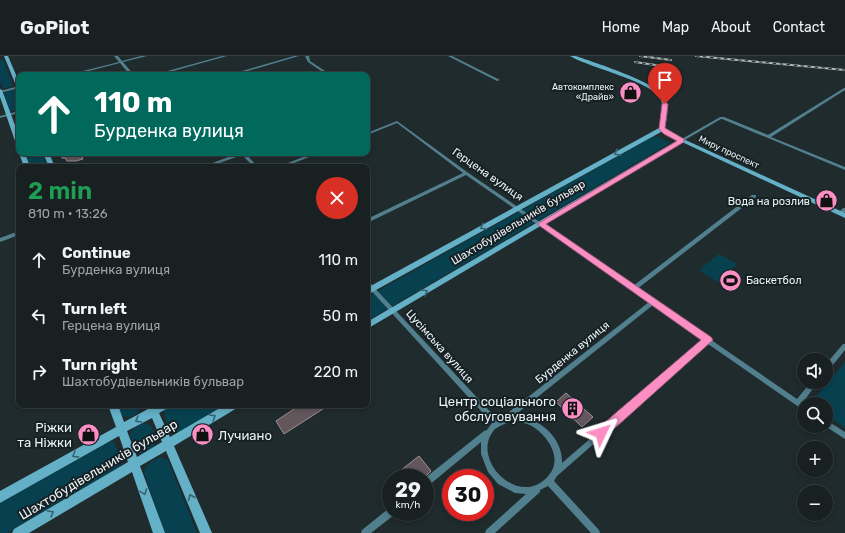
<!DOCTYPE html>
<html lang="en">
<head>
<meta charset="utf-8">
<style>
	body { margin:0; font-family:Rubik,sans-serif; background:#252d2f; color:#f1f3f6; height:100vh; display:flex; flex-direction:column; font-size:15px; white-space:nowrap }
	* { box-sizing:border-box; margin:0 }
	p { font-size:13px; color:#9fa3a5 }
	.icon { flex:none; width:22px; height:22px; fill:none; stroke:currentColor; stroke-width:2; stroke-linecap:round; stroke-linejoin:round }
	.map { position:relative; flex:1; overflow:hidden }
	.side { position:absolute; left:16px; top:108px; width:354px; height:244px; display:flex; flex-direction:column; background:#182022; border-radius:8px; box-shadow:0 2px 6px #0003,0 0 0 1px #363e40 }
	.side>* { flex:none }
	.top-card { position:absolute; left:16px; top:16px; width:354px; height:84px; border-radius:8px; box-shadow:0 2px 6px #0003,0 0 0 1px #363e40; background:#00695c; color:#fff; overflow:hidden }
	.tools { position:absolute; left:797px; top:297px; display:grid; gap:8px }
	.tools a { display:grid; place-items:center; width:36px; height:36px; border-radius:50%; background:#182022; box-shadow:0 2px 6px #0003,0 0 0 1px #363e40; font-size:20px }
	.speed { position:absolute; left:382px; top:413px; display:flex; gap:8px; font-size:20px; font-weight:700; text-align:center }
	.speed>* { display:grid; place-content:center; width:52px; height:52px; border-radius:50%; background:#182022; box-shadow:0 2px 6px #0003,0 0 0 1px #363e40; line-height:1 }
	.speed small { font-size:10px; font-weight:400 }
	.speed .limit { border:6px solid #d22; background:#fff; color:#111 }
	.pin { position:absolute; display:grid; place-items:center; width:34px; height:34px; color:#fff; margin:-41px -17px; border-radius:50% 50% 50% 0; rotate:-45deg; box-shadow:0 0 4px #0007 }
	.pin .icon { rotate:45deg }
	.me { position:absolute; width:44px; margin:-22px; rotate:49deg; stroke-linejoin:round; filter:drop-shadow(0 0 3px #0008) }
	.turn { display:flex; align-items:center; gap:14px; height:84px; padding:0 12px; font-size:18px }
	.turn .icon { width:52px; height:52px; stroke-width:2.5 }
	.turn b { display:block; font-size:28px; line-height:34px }
	.round { display:grid; place-items:center; flex:none; width:42px; height:42px; border-radius:21px; background:#252d2f }
	.head { display:flex; align-items:center; justify-content:space-between; height:68px; padding:0 12px }
	h1 { font-size:24px; font-weight:600; line-height:30px; color:#1e9e55 }
	ul { padding:0; list-style:none }
	li { display:flex; align-items:center; gap:12px; height:56px; padding:0 12px }
	li div { flex:1 }
	li b { display:block; font-size:15px }
	li em { font-style:normal }
	header { display:flex; align-items:center; gap:24px; box-sizing:border-box; height:56px; padding:0 20px; background:#182022; border-bottom:1px solid #363e40 }
	header strong { font-size:19px }
	nav { display:flex; gap:22px; margin-inline-start:auto; font-size:14px }
	.map>svg:first-child { display:block }
	.green { fill:#07414f }
	.building { fill:#63575c; stroke:#9d9096 }
	.lines { fill:none; stroke-linecap:round; stroke-linejoin:round }
	.minor { fill:#527f8d; fill-rule:evenodd }
	.secondary { fill:#64b0c7; fill-rule:evenodd }
	.rail-casing { stroke:#b1b9bb; stroke-width:2 }
	.rail { stroke:#162125; stroke-width:1; stroke-dasharray:3.5; stroke-linecap:butt }
	.oneway { stroke:#39616e }
	.route { fill:#fb8fc4; stroke:#a35d7f }
	.labels { text-anchor:middle; stroke-width:4; stroke-linejoin:round; paint-order:stroke }
	.far-poi-label { font-size:9px; fill:#ecf3f5; stroke:#162125; text-anchor:end }
	.far-street-label { font-size:9px; fill:#ecf3f5; stroke:#162125 }
	.street-label { font-size:11px; fill:#ecf3f5; stroke:#162125 }
	.poi-label { font-size:11px; fill:#ecf3f5; stroke:#162125; text-anchor:end }
	.near-poi-label { font-size:13px; fill:#ecf3f5; stroke:#162125; text-anchor:end }
	.near-street-label { font-size:13px; fill:#ecf3f5; stroke:#162125 }
</style>
</head>
<body>
<header>
<strong>GoPilot</strong>
<nav><a>Home</a><a>Map</a><a>About</a><a>Contact</a></nav>
</header>
<div class="map">
<svg width="845" height="477" viewBox="0 0 845 477">
	<rect width="100%" height="100%" fill="#202b2e"/>
	<path class="green" d="M3,3L13,30L3,33L0,25V4Z
		M14,34H16L19,43V55H9L4,38L7,35Z
		M654,80L659,81L670,87L367,265V241Z
		M25,97H42L47,111H30Z
		M719,198L737,208L730,215L743,223L730,234L699,214Z
		M845,306V372L826,359V348H810Z
		M115,349H141L138,356L131,361L120,360Z
		M172,349H225L175,378C167,371 165,364 164,354Z
		M143,367C152,367 155,376 156,384C154,392 148,397 139,397L135,394L130,378L134,372Z
		M114,385L122,406L119,411L7,477H0V447L109,386Z
		M160,401L168,404L197,477H165L144,417C146,408 152,405 160,401Z"/>
	<path class="building" d="M60,97H81L83,103L76,105H67L65,102H62Z
		M566,337L593,361L582,371L556,346Z
		M292,349H329L284,378L276,365L294,353Z
		M419,400L431,415L424,422H391Z"/>
	<g class="lines">
		<path class="minor" d="M114,0H118L122,5L141,0H147L123,6L134,19H130L120,7L73,19H67L119,6Z
			M222,0H227L159,19H153Z
			M294,0H299L234,19H228Z
			M305,0H309L310,5L331,19H327L308,6Z
			M448,0H452L500,24L497,25Z
			M19,30V32L0,37V35Z
			M844,32H845V34L771,81L845,111V114L722,63H721L683,85L680,84L720,61H724L768,79Z
			M19,55V57L0,62V60Z
			M397,65L467,116L633,230L752,139H756V141L637,233L797,343L811,326H818L803,346L805,348H804V354L796,349L708,288L557,420L554,425L599,474L600,477H591L548,430L540,434V436L495,477H485L486,474L526,438L515,437L498,428L488,416L481,398V386L428,430L425,431V422L484,375L487,374L492,367L367,230V225L369,226L498,364L503,362L504,360L649,246L466,119L367,167V163L463,117L397,67L367,79V77ZM653,249L703,285L562,407C563,381 539,362 515,359ZM511,365C519,366 526,367 532,370C548,380 563,402 549,419C520,455 468,402 495,373C499,370 506,367 511,365Z
			M239,97H245L258,111H254L242,99L208,111H202Z
			M313,97H319L284,111H278Z
			M843,152H845V156L842,159H838V157Z
			M19,175V179L0,186V182Z
			M843,288H845V294L828,315L826,316V308Z
			M826,364L845,376V383L825,370H826Z
			M391,452V456H395L394,459L371,477H361L362,474L388,453Z"/>
		<path class="secondary" d="M4,0H8L19,26V33L17,32Z
			M570,0H576C595,7 657,26 665,42C670,51 666,64 665,73L668,76L845,157V162L682,86L367,273V266L678,84L664,78L661,76L367,239V232L659,72C661,63 664,53 661,44C655,26 587,11 570,0Z
			M0,33L2,34L19,80V90L16,88L0,41Z
			M19,97H25L30,111H24Z
			M43,97H49L55,111H49Z
			M108,349H118L124,366L148,353L146,349H170L168,352L159,357L170,381L225,349H239L237,352L174,390L212,477H200L166,395L140,410L165,477H153L132,416L29,477H12L14,473L128,406L119,380L0,447V435L116,371ZM152,362L162,386L137,401L127,375Z"/>
		<defs>
			<path id="rail" d="M640,0L671,4
				M696,0L845,14
				M635,6L669,11"/>
		</defs>
		<use href="#rail" class="rail-casing"/>
		<use href="#rail" class="rail"/>
	</g>
	<defs><path id="oneway-chevron" d="M-2-3.5L2.5 0L-2 3.5" fill="none" stroke-width="1.6" stroke-linecap="round" stroke-linejoin="round"/></defs>
	<g class="oneway">
		<use href="#oneway-chevron" transform="translate(617 97) rotate(151)"/>
		<use href="#oneway-chevron" transform="translate(483 171) rotate(151)"/>
		<use href="#oneway-chevron" transform="translate(425 236) rotate(-31)"/>
		<use href="#oneway-chevron" transform="translate(213 361) rotate(-31)"/>
		<use href="#oneway-chevron" transform="translate(138 364) rotate(150)"/>
		<use href="#oneway-chevron" transform="translate(75 399) rotate(151)"/>
		<use href="#oneway-chevron" transform="translate(144 436) rotate(70)"/>
		<use href="#oneway-chevron" transform="translate(191 441) rotate(-113)"/>
		<use href="#oneway-chevron" transform="translate(51 457) rotate(-31)"/>
	</g>
	<path class="route" d="M665,46L668,48L665,72L684,83V86L546,168L711,281L713,284L605,381L601,383L597,381L595,377L597,373L701,284L537,168L677,85L664,78L659,73L662,48Z"/>
	<defs>
		<symbol id="shop-disc" viewBox="-11 -11 22 22"><circle r="9.5" fill="#fb8fc4" stroke="#162125"/><path d="M-5-2.5h2.3a2.7 3.5 0 0 1 5.4 0H5L5.5 6h-11ZM-1.5-2.5h3a1.5 2.3 0 0 0-3 0Z" fill="#111"/></symbol>
		<symbol id="stadium-disc" viewBox="-11 -11 22 22"><circle r="9.5" fill="#fb8fc4" stroke="#162125"/><path d="M0-5a6.5 5 0 1 0 0 10a6.5 5 0 1 0 0-10ZM-3.5-1.8h7v3.6h-7Z" fill="#111"/></symbol>
		<symbol id="building-disc" viewBox="-11 -11 22 22"><circle r="9.5" fill="#fb8fc4" stroke="#162125"/><path d="M-4-6H4V6H1V3H-1V6H-4ZM-2.5-4.3h1.7v1.8h-1.7ZM.8-4.3h1.7v1.8H.8ZM-2.5-1h1.7V.8h-1.7ZM.8-1h1.7V.8H.8Z" fill="#111"/></symbol>
	</defs>
	<g fill-rule="evenodd">
		<use href="#shop-disc" x="618" y="24" width="25" height="25"/>
		<use href="#shop-disc" x="814" y="132" width="25" height="25"/>
		<use href="#stadium-disc" x="718" y="212" width="25" height="25"/>
		<use href="#building-disc" x="560" y="340" width="25" height="25"/>
		<use href="#shop-disc" x="76" y="366" width="25" height="25"/>
		<use href="#shop-disc" x="190" y="366" width="25" height="25"/>
	</g>
	<g class="labels">
		<g class="far-poi-label">
			<text x="614" y="34">Автокомплекс<tspan x="614" dy="10">«Драйв»</tspan></text>
		</g>
		<g class="far-street-label">
			<text transform="translate(729 96) rotate(25)" y="3">Миру проспект</text>
		</g>
		<g class="street-label">
			<text transform="translate(488 118) rotate(35)" y="4">Герцена вулиця</text>
			<text transform="translate(518 166) rotate(-31)" y="4">Шахтобудівельників бульвар</text>
			<text transform="translate(440 290) rotate(48)" y="4">Цусімська вулиця</text>
			<text transform="translate(572 296) rotate(-39)" y="4">Бурденка вулиця</text>
		</g>
		<g class="poi-label">
			<text x="810" y="149">Вода на розлив</text>
			<text x="746" y="228" text-anchor="start">Баскетбол</text>
		</g>
		<g class="near-poi-label">
			<text x="556" y="350">Центр соціального<tspan x="556" dy="15">обслуговування</tspan></text>
			<text x="72" y="376">Ріжки<tspan x="72" dy="15">та Ніжки</tspan></text>
			<text x="218" y="384" text-anchor="start">Лучиано</text>
		</g>
		<g class="near-street-label">
			<text transform="translate(98 413) rotate(-31)" y="5">Шахтобудівельників бульвар</text>
		</g>
	</g>
</svg>
<div class="tools">
<a><svg class="icon" aria-label="sound" viewBox="0 0 24 24"><path d="M4 9h4l5-4v14l-5-4H4zM17 9q2 3 0 6"/></svg></a>
<a><svg class="icon" aria-label="search" viewBox="0 0 24 24"><circle cx="10" cy="10" r="6"/><path d="M15 15l6 6"/></svg></a>
<a>+</a>
<a>−</a>
</div>
<div class="speed"><div>29<small>km/h</small></div><div class="limit">30</div></div>
<div class="pin" style="left:665px;top:48px;background:#d93025"><svg class="icon" aria-label="arrive" viewBox="0 0 24 24"><path d="M6 21V4h12l-3 4 3 4H6"/></svg></div>
<svg class="me" style="left:601px;top:377px" viewBox="-20 -20 40 40"><path d="M0-17L14 15 0 8-14 15z" fill="#fb8fc4" stroke="#fff" stroke-width="4"/></svg>
<div class="top-card">
<div class="turn"><svg class="icon" aria-label="ahead" viewBox="0 0 24 24"><path d="M12 20V5M6 11l6-6 6 6"/></svg><div><b>110 m</b>Бурденка вулиця</div></div>
</div>
<section class="side">
<div class="head"><div><h1>2 min</h1><p>810 m · 13:26</p></div><a class="round" style="background:#d93025;color:#fff"><svg class="icon" aria-label="close" viewBox="0 0 24 24"><path d="M6 6l12 12M18 6L6 18"/></svg></a></div>
<ul>
<li><svg class="icon" aria-label="ahead" viewBox="0 0 24 24"><path d="M12 20V5M6 11l6-6 6 6"/></svg><div><b>Continue</b><p>Бурденка вулиця</p></div><em>110 m</em></li>
<li><svg class="icon" aria-label="left" viewBox="0 0 24 24"><path d="M17 20v-9H6M10 6l-5 5 5 5"/></svg><div><b>Turn left</b><p>Герцена вулиця</p></div><em>50 m</em></li>
<li><svg class="icon" aria-label="right" viewBox="0 0 24 24"><path d="M7 20v-9h11M14 6l5 5-5 5"/></svg><div><b>Turn right</b><p>Шахтобудівельників бульвар</p></div><em>220 m</em></li>
</ul>
</section>
</div>
</body>
</html>
